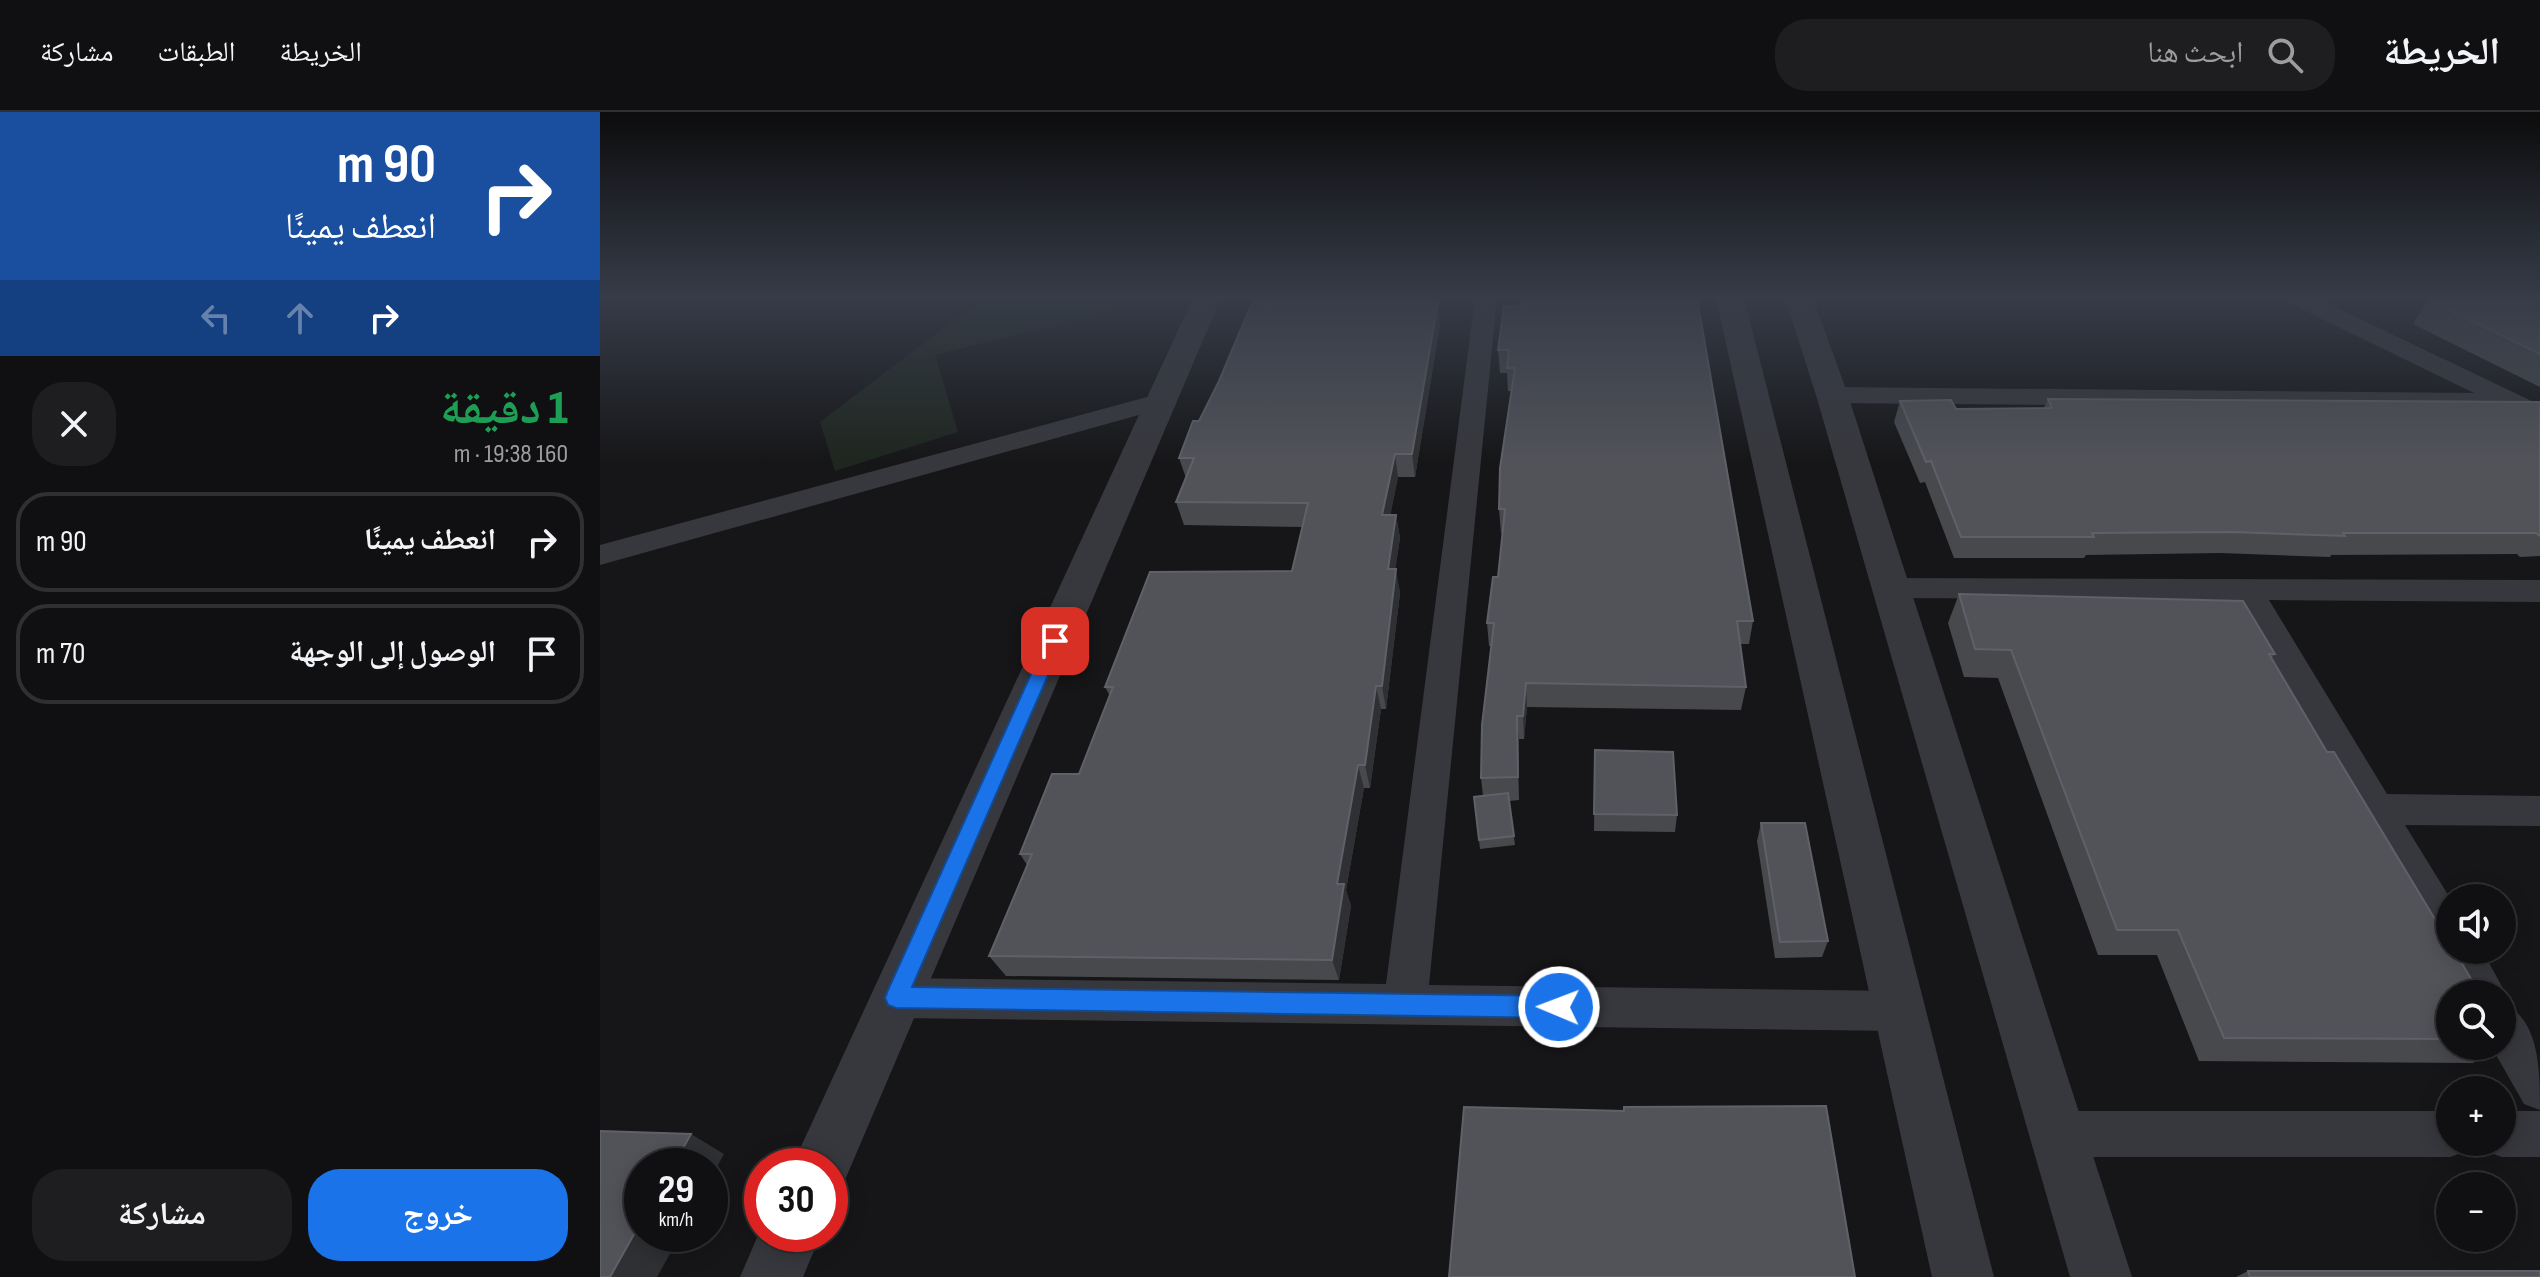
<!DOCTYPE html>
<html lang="ar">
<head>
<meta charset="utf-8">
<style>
	body { margin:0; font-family:"Sofia Sans Condensed","Noto Naskh Arabic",sans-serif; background:#1e1e20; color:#f1f3f6; direction:rtl; height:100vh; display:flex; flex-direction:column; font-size:30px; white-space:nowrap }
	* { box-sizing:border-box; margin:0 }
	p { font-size:26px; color:#9c9d9f }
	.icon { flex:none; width:44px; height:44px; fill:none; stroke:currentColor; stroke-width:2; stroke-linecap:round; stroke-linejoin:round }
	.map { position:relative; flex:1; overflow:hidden; direction:ltr }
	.drawer { display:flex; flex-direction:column; background:#101012; width:600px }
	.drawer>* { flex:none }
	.hud { background:#1a4fa0; color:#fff; overflow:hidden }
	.fabs { position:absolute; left:1836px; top:772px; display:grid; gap:16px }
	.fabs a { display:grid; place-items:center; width:80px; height:80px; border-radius:50%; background:#101012; box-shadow:0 4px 20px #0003,0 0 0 2px #303032; font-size:40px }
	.speed { position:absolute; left:24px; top:1036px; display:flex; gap:16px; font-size:40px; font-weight:700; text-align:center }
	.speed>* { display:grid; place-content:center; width:104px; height:104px; border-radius:50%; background:#101012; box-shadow:0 4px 20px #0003,0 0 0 2px #303032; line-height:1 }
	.speed small { font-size:20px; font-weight:400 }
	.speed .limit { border:12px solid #d22; background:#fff; color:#111 }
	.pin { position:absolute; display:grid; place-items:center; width:68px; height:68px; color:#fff; margin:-34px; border-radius:16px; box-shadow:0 4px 12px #0006 }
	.me { position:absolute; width:88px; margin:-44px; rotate:271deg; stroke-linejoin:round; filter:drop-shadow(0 0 6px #0008) }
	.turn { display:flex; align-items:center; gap:28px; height:168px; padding:0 32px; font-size:36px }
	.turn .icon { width:104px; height:104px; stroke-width:2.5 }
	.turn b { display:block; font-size:56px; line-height:68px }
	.lanes { display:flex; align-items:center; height:76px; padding:0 32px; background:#0003; justify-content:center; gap:40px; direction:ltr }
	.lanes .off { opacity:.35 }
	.round { display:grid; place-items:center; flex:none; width:84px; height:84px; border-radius:32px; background:#1e1e20 }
	.headline { display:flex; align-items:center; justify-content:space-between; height:136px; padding:0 32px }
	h1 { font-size:48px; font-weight:800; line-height:60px; color:#1e9e55 }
	.button { display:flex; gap:16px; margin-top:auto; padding:16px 32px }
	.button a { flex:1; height:92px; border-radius:32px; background:#1a73e8; color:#fff; font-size:32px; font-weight:800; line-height:92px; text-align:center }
	.button a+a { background:#1e1e20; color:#f1f3f6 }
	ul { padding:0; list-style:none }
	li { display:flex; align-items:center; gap:24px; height:100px; margin:0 16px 12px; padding:0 16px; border:4px solid #303032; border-radius:32px }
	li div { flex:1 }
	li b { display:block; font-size:30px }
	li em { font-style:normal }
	header { display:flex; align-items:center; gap:48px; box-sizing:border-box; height:112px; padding:0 40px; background:#101012; border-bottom:2px solid #303032 }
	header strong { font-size:38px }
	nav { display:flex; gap:44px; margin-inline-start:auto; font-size:28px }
	.search { width:560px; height:72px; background:#1e1e20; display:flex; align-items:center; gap:20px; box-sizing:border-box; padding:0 28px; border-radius:32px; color:#9c9d9f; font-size:30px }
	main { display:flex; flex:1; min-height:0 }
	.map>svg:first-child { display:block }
	.green { fill:#1e261f }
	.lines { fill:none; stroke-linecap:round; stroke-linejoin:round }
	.minor { fill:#37383d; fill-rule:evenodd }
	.tertiary { fill:#37383d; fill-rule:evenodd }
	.wall { fill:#47494d }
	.shaded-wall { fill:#2f3033 }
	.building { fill:#525359; stroke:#5f6168; stroke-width:2 }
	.route { fill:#1a73e8; stroke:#114b97; stroke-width:2 }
</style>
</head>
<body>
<header>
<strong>الخريطة</strong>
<div class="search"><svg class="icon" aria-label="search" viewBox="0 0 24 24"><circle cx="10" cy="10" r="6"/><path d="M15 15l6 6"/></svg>ابحث هنا</div>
<nav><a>الخريطة</a><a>الطبقات</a><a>مشاركة</a></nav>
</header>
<main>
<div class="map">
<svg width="1940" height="1165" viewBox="0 0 1940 1165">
	<rect width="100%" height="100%" fill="#161618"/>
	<path class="green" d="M383,186H567L335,243L358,320L235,359L220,310Z"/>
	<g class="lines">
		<path class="minor" d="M875,186H897L829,873L1300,879L1315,885L1322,899L1315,913L1300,919L296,906L281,900L275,886L281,872L296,866L786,872Z
			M1686,186H1716L1940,293V311L1906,297L1232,291L1223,288L1219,283L1223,278L1232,275L1874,281L1689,191Z
			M562,281L571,284L575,289L571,294L0,453V433Z
			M1288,466L1940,468V490L1669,488L1787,682L1940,684V714L1805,713L1850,786V838H1882L1906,882L1903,891C1940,908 1940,959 1940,998L1924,992L1891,934H1902V882H1862L1638,488L1288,486L1277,483L1273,476L1277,469Z
			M1457,999H1850V1030H1870L1867,1039L1850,1045H1457L1440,1039L1434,1022L1440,1005Z
			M1902,999H1940V1045H1902L1885,1039L1882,1030H1902Z"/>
		<path class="tertiary" d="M593,186H621L242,1075L230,1080V1054H192Z
			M1116,186H1144L1394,1165H1332Z
			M1185,186H1213L1248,283L1532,1165H1470L1216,283Z
			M162,1114V1122H221L203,1165H140Z"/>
	</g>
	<path class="wall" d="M919,186H1097L1153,509L1149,532H1140L1146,575L1141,598L927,595L924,627H919V688L909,689L915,733L880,737L874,685L883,684L881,666L891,534H889L887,511L898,465L903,421H901L899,397L911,279H908L907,261H900L898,238L919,194Z
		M1940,186V275L1813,212L1828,188Z
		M836,190L840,212L815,365H798L790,403H796L800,426L795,457L800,481L786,597H781L770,676H764L746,778L751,794L739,868L406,864L389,844L427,753L420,742L479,662L510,584L505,575L692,459L702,415L584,413L576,390L586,366L579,346L599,309Z
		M1448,287L1940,290V444L1920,445L1917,442L1731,443L1730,445L1620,441L1486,443L1484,446H1354L1325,370L1320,371L1294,310L1300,289L1356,297L1444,296Z
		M1359,482L1675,542L1671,547L1850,882V934H1899L1873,951L1599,949L1557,843H1498L1398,566L1364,565L1348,511Z
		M995,638L1077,703L1075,720L994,719Z
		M1161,711L1228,829L1222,845L1175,846L1157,729Z
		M1648,1159L1940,1165H1636Z"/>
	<path class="shaded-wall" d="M838,190L840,212L815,365L812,342Z
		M795,342L798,365L786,426L782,403Z
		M796,403L800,426L792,481L788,457Z
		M796,457L800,481L786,597L782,574Z
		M926,571L927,595L924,627L923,604Z
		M776,574L781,597L770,676L765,653Z
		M917,604L919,627V688L918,665Z
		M758,653L764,676L746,778L751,794L739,868L732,848L737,772Z
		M91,1022L124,1042L110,1068V1054H73Z
		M42,1108V1122H81L57,1165H10Z"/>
	<path class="building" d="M654,186H831V190H838L812,342H795L782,403H796L788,457H796L782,574H776L765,653H758L737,772H744L732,848L389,844L432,742H420L452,662H479L513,575H505L550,460L692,459L708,391L576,390L594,346H579L593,309H599L619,269Z
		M920,186H1097L1153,509H1137L1146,575L926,571L923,604H917L918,665L881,666L882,613L894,511H887L893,465H898L905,397H899L900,356L915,256H907L909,238H898L904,194H920Z
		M1838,186H1940V242L1828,188Z
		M1448,287L1940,290V424L1936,421H1743L1745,424L1632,420L1492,421L1494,425H1361L1331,349L1326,350L1300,289L1351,288L1356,297L1452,296Z
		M1359,482L1643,489L1675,542H1669L1727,640H1734L1850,832V838H1854L1880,882H1850V927L1624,926L1578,818H1517L1411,538L1375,537Z
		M995,638L1073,640L1077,703L994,702Z
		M908,681L914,724L879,728L874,685Z
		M1161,711H1205L1228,829L1180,830Z
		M1902,918L1908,928H1902Z
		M1226,994L1255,1165H849L864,995L1024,999V995Z
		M0,1019L91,1022L73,1054H42V1108L10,1165H0Z
		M1648,1159H1940V1165H1650Z"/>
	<linearGradient id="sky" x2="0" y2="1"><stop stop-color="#0c0c0d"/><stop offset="0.53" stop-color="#363c48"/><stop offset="1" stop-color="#363c48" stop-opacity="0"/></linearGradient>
	<rect width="1940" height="350" fill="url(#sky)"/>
	<path class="route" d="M455,523L463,529L312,875L959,884L968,887L971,895L968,902L959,906L296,896L288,893L285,886L288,878L446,529Z"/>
</svg>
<div class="fabs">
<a><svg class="icon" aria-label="sound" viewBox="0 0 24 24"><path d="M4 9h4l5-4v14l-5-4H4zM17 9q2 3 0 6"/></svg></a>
<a><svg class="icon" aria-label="search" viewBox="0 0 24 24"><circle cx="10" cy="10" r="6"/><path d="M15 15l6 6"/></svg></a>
<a>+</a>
<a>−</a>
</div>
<div class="speed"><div>29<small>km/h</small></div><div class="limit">30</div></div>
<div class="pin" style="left:455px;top:529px;background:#d93025"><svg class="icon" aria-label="arrive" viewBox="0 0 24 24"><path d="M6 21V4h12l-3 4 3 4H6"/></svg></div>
<svg class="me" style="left:959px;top:895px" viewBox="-20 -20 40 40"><circle r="17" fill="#1a73e8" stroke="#fff" stroke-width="3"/><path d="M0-11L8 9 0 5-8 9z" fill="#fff"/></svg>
</div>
<section class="drawer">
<div class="hud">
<div class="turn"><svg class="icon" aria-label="right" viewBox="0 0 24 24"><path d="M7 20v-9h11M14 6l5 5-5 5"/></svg><div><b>90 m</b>انعطف يمينًا</div></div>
<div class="lanes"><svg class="icon off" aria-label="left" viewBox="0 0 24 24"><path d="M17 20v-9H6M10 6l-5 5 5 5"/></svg><svg class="icon off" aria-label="ahead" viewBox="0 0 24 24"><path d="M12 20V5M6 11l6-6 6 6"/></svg><svg class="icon" aria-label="right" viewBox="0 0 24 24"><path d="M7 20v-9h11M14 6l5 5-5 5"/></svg></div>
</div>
<div class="headline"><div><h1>1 دقيقة</h1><p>160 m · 19:38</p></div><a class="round"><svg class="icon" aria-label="close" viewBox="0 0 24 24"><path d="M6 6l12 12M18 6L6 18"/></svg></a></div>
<ul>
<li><svg class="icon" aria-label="right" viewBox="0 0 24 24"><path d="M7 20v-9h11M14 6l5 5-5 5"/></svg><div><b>انعطف يمينًا</b></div><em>90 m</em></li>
<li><svg class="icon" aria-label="arrive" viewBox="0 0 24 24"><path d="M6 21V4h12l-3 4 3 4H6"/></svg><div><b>الوصول إلى الوجهة</b></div><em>70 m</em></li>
</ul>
<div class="button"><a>خروج</a><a>مشاركة</a></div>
</section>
</main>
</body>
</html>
